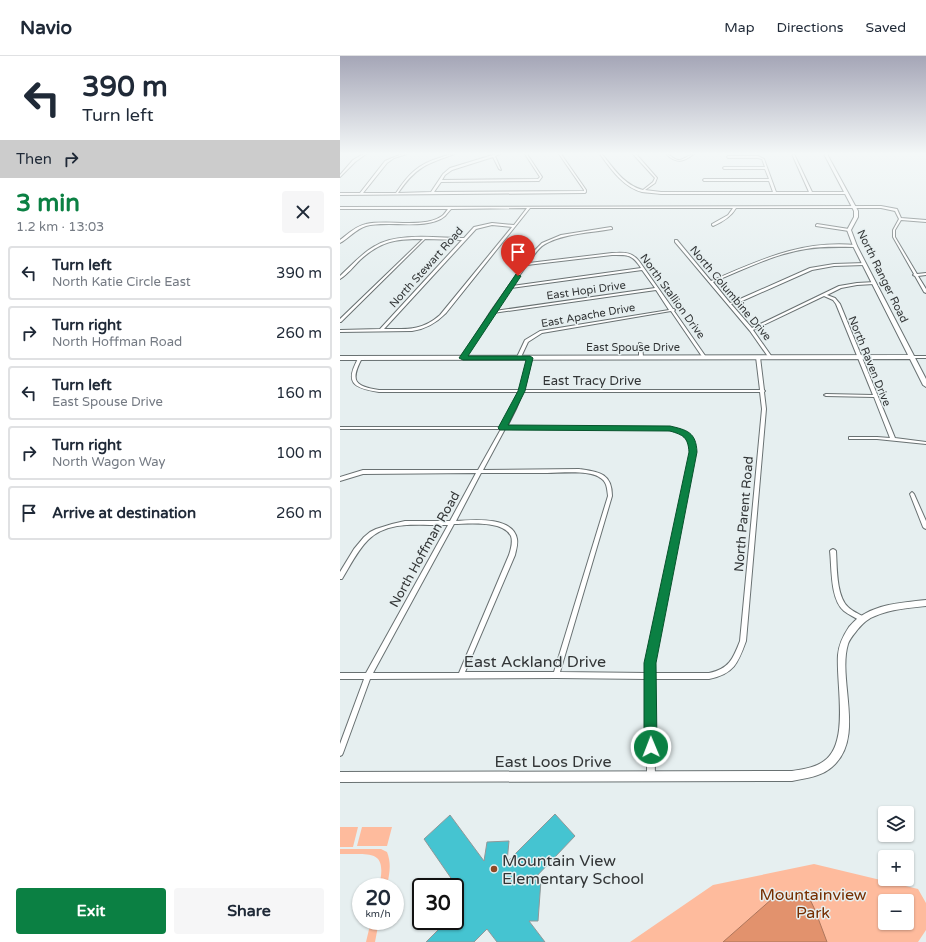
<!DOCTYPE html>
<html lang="en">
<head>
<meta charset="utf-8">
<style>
	body { margin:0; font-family:"Varela Round",sans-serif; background:#f6f6f7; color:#1f2937; height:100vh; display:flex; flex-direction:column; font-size:15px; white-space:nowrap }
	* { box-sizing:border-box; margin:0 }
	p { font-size:13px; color:#747a83 }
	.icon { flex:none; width:22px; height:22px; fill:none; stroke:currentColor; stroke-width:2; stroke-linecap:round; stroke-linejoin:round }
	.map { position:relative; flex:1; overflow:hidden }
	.panel { display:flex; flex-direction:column; background:#fff; width:340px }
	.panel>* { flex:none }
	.banner { background:#fff; color:#1f2937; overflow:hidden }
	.fabs { position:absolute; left:538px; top:750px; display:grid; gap:8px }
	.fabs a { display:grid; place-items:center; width:36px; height:36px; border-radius:4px; background:#fff; box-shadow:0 1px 3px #0004; font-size:20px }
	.speed { position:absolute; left:12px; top:822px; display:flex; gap:8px; font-size:20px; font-weight:700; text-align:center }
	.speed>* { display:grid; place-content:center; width:52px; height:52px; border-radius:50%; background:#fff; box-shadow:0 1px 3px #0004; line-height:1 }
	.speed small { font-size:10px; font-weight:400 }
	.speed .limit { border:2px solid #111; border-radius:6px; background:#fff; color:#111 }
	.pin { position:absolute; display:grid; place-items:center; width:34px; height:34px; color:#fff; margin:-41px -17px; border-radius:50% 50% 50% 0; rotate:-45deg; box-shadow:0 0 4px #0007 }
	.pin .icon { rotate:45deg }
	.me { position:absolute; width:44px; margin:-22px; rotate:359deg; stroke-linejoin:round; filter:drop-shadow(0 0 3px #0008) }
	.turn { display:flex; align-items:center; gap:14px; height:84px; padding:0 16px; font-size:18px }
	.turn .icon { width:52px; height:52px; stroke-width:2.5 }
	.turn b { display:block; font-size:28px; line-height:34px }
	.then { display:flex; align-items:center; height:38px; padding:0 16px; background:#0003; gap:8px; font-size:15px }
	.round { display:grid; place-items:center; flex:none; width:42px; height:42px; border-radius:4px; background:#f6f6f7 }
	.overview { display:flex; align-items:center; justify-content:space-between; height:68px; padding:0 16px }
	h1 { font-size:24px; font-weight:800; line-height:30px; color:#0b8043 }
	.action { display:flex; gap:8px; margin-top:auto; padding:8px 16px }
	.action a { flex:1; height:46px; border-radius:4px; background:#0b8043; color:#fff; font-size:16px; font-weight:800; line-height:46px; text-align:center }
	.action a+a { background:#f6f6f7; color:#1f2937 }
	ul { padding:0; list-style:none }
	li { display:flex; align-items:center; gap:12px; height:54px; margin:0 8px 6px; padding:0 8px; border:2px solid #e0e1e3; border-radius:4px }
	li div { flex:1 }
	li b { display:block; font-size:15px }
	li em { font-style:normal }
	header { display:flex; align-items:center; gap:24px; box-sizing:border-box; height:56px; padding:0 20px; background:#fff; border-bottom:1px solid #e0e1e3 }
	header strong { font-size:19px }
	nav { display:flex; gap:22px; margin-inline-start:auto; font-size:14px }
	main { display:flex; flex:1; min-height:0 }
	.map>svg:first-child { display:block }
	.green { fill:#febb9d; fill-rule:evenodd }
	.water { fill:#e2926d; stroke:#ad765c }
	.building { fill:#45c4d1; stroke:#909899 }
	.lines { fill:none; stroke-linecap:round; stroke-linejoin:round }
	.street-casing { stroke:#697172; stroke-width:2 }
	.secondary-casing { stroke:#697172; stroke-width:2 }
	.street { fill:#fff; fill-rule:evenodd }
	.secondary { fill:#fff; fill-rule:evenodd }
	.route { fill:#0b8043; stroke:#07532c }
	.poi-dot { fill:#904925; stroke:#e6eff0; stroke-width:1.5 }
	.labels { text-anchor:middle; stroke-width:3; stroke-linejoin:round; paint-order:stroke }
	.far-street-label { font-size:11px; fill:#323536; stroke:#e6eff0 }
	.street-label { font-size:13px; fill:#323536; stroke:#e6eff0 }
	.near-street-label { font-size:16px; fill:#323536; stroke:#e6eff0 }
	.near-poi-label { font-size:16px; fill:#323536; stroke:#e6eff0; text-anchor:start }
	.near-park-label { font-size:16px; fill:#752e00; stroke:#e6eff0 }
</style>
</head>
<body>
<header>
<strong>Navio</strong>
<nav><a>Map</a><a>Directions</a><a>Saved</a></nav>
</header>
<main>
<section class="panel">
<div class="banner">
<div class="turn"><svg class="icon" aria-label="left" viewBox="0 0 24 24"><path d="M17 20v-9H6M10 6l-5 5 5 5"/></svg><div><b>390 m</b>Turn left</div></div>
<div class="then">Then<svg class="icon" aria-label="right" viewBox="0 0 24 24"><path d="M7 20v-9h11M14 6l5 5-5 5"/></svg></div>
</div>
<div class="overview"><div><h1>3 min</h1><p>1.2 km · 13:03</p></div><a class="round"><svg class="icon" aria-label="close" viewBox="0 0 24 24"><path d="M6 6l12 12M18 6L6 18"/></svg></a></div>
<ul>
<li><svg class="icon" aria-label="left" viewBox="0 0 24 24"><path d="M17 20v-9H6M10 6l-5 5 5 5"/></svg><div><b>Turn left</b><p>North Katie Circle East</p></div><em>390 m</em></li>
<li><svg class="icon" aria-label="right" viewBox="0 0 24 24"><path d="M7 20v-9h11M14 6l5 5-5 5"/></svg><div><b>Turn right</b><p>North Hoffman Road</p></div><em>260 m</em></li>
<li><svg class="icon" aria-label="left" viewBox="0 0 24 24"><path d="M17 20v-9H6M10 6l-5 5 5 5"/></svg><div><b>Turn left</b><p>East Spouse Drive</p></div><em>160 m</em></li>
<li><svg class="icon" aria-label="right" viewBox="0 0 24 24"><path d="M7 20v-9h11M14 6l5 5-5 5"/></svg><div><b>Turn right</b><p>North Wagon Way</p></div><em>100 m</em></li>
<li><svg class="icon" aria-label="arrive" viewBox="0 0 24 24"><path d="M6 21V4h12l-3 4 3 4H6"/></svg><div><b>Arrive at destination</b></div><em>260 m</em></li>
</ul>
<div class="action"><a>Exit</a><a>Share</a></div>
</section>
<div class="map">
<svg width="586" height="886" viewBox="0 0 586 886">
	<rect width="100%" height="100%" fill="#e6eff0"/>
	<path class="green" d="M0,771H18L13,791H0Z
		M22,771H52L47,790H17Z
		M0,793H41L47,796C52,809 49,818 47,831H39C48,792 30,799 0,798Z
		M474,808L578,833L586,847V874L578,886H290L373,829ZM545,845H567V867H545Z
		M31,865H39L35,886H26Z"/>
	<path class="water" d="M445,837L450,840L467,837L475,854L487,886H383L433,842Z"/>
	<path class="building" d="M215,758L235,780L193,824H201L198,865H189L205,886H157L147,873L134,886H86L107,865H115V831H101L102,825H113L84,783L110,759L144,805L147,786L169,785L167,806Z"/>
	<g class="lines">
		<defs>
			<path id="street" d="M23,98H26L15,106L0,121V119L13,104Z
				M62,98H67L54,102L47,107L23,137H56C68,119 78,108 99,102C105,100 109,98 115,98C86,108 76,111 58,137L91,136L103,118L110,112L156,98H160L155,100L161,114L159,113L153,101L112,114L105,119L102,124L198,123L200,121L185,98H187L202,121L199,125L101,126L94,136L244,135V134L219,98H221L246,134V136L245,137L0,139V137H20L45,105L52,102Z
				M260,98H262C274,113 284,129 303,134L313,126L315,122L293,98H296L317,122L315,127L305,134L321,136H433L429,125H364L363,124L364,123H429L425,113H384L383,112L384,111H425L422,103L418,102H388L387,101L388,100H418L424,103L436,136H469L452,98H454L472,136H507L508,137L507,138H321C315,137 308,137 302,136C283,131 271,113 260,98Z
				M326,98C331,99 333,103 338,104C344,104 348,99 354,98C343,106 337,108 326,98Z
				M541,150L557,153L561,162L586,164V166L561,164L555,174V181L577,218L586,217V219L578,220L586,233V237L584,236L575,220L573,219L574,218L553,181V174L559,163L555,155L541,152H396C391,161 382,166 373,170L372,169V168L388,159L393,152H190L106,257C96,267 86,273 72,275L0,276V274L40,273L122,184L85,183L1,266H0V263L83,183C55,183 41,185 20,204C14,210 8,218 0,223V220C11,210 22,197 35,190C57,176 98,182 124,182L134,171L152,167L174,169L187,152L111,153C109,155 107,158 105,160C88,175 47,164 26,170C16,173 9,182 0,187V184C8,178 16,170 26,168C48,163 83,173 102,160C105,158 106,155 108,153H0V151ZM152,169L172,171L100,259C82,275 67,273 44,273L136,173Z
				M477,168L509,173L510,174L509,175L476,170V169Z
				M271,171L272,172V173C250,177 225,177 205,188C198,192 193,200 189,207L272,197C283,197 291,195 299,205L333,253H334L335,254L334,255L366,301L365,302H363L331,255L202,277L188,286L181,301L179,302L177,301L185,284L200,275L329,254L316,234L153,257L125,302L123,303H122L121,302L151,255L193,196L202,187L221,179ZM272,199C288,199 292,198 301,212L172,230L187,209ZM302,214L315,232L155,255L171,232Z
				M335,184H337L371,225C421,204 460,184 516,189L517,190L515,191C499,191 482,190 466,193C433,198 403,214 373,226L390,247L400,243L470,212L494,208L525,207V209H524L494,210L472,214L402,245L391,248L412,272L499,230L517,227L535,226V228H534L517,229L501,232L487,239L495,242L500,248L555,382L586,386V388L537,383H509V381H537L550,382L534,341L486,340L484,339L486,338L533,339L496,248L493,244L484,240L413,274L432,301L430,302H429L410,275L335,186Z
				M299,287H300L302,288L303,301L301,302L299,301Z
				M417,300H418L420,301L424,334L425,335L424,336L426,353L406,585C398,607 394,618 369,623H313L315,720L314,723L311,724L308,723L307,720V623L216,622L30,623L3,697L2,699L0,700V688L24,623H0V617H26L108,469C82,470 49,463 28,484C17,495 10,510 2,523H0V516L14,493L24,481L30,476L36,473L52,468L65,465H110L136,417L23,418L0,425V421L23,414H138L161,373H0V371H162L172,353L178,336H39C13,332 4,327 19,301H20L22,302C10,325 14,330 39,334H179L182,327L188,302L190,301L192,302L186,327L183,334H420L416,301ZM183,336H420L422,353L400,585C393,603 389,613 369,617H313V607L355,396C352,374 341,372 321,371H167L176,353ZM165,373H321C339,375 348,376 351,396L307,607V617L220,616L272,440C272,417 259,416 239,413L143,414ZM141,417C163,417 185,417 207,417C221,417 247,414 259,421C267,425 267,432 268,440L214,616H125L175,499C176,494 178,489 177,483C173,460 133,464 116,465ZM114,468C128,468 163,464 171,480C173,486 171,493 169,499L119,617H33Z
				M571,300H586V302H572L570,301Z
				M572,436L574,438L586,465V473L584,472L583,471L570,438Z
				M493,493L495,494L496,495C497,510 496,540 508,551C512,555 519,558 524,561L525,563L524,565L522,566L520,565C515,561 509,559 504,555C490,543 492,512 490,495L491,494Z"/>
			<path id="secondary" d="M484,98H487L518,155V161L511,174L517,190L586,323V331L583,329L570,303L0,304V300L568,299L513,190L507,174L514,161V155Z
				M586,544V550C569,552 551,553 535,560C529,562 523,567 518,573C515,577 510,582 508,588C497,624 526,682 492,711C481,721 465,722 452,725L0,726V716L452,715C463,713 475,712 484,705C510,687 496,628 498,599C499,588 503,580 509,571C528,548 559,547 586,544Z"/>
		</defs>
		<use href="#street" class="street-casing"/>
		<use href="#secondary" class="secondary-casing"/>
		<use href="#street" class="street"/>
		<use href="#secondary" class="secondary"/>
	</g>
	<linearGradient id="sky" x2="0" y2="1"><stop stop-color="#a5a6b7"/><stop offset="0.44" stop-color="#f4f8f8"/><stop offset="1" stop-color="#f4f8f8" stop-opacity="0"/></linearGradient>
	<rect width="586" height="222" fill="url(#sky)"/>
	<path class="route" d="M176,218L181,220L128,300H190L193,302L185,335L168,369L330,370C347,374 356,376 357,396L316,607L317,691L315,696L311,698L306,696L304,691V607L349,396C348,381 343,379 330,375L160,374L158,372L178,335L186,304H123L119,302Z"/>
	<circle class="poi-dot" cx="154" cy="813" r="4"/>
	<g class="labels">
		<g class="far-street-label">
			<text transform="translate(86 211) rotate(-48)" y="4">North Stewart Road</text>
			<text transform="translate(543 220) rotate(64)" y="4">North Ranger Road</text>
			<text transform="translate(246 234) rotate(-8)" y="4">East Hopi Drive</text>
			<text transform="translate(391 237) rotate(50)" y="4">North Columbine Drive</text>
			<text transform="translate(333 240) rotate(54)" y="4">North Stallion Drive</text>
			<text transform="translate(248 259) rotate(-10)" y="4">East Apache Drive</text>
			<text x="293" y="295">East Spouse Drive</text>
			<text transform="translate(530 305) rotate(68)" y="4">North Raven Drive</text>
		</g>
		<g class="street-label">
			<text x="252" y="329">East Tracy Drive</text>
			<text transform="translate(403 458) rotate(-85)" y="5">North Parent Road</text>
			<text transform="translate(84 493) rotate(-61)" y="5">North Hoffman Road</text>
		</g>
		<g class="near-street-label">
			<text x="195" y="611">East Ackland Drive</text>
			<text x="213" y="711">East Loos Drive</text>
		</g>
		<g class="near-poi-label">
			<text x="162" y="810">Mountain View<tspan x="162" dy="18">Elementary School</tspan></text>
		</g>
		<g class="near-park-label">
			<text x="473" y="844">Mountainview<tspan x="473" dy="18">Park</tspan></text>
		</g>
	</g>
</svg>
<div class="fabs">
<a><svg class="icon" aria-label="layers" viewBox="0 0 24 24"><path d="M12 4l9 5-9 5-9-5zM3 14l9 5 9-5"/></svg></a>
<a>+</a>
<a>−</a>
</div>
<div class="speed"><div>20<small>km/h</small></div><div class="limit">30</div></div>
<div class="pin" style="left:178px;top:220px;background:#d93025"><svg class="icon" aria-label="arrive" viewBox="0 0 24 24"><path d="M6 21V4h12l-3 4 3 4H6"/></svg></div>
<svg class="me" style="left:311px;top:691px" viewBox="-20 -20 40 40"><circle r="17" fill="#0b8043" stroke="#fff" stroke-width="3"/><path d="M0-11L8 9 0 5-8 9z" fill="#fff"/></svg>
</div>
</main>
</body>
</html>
